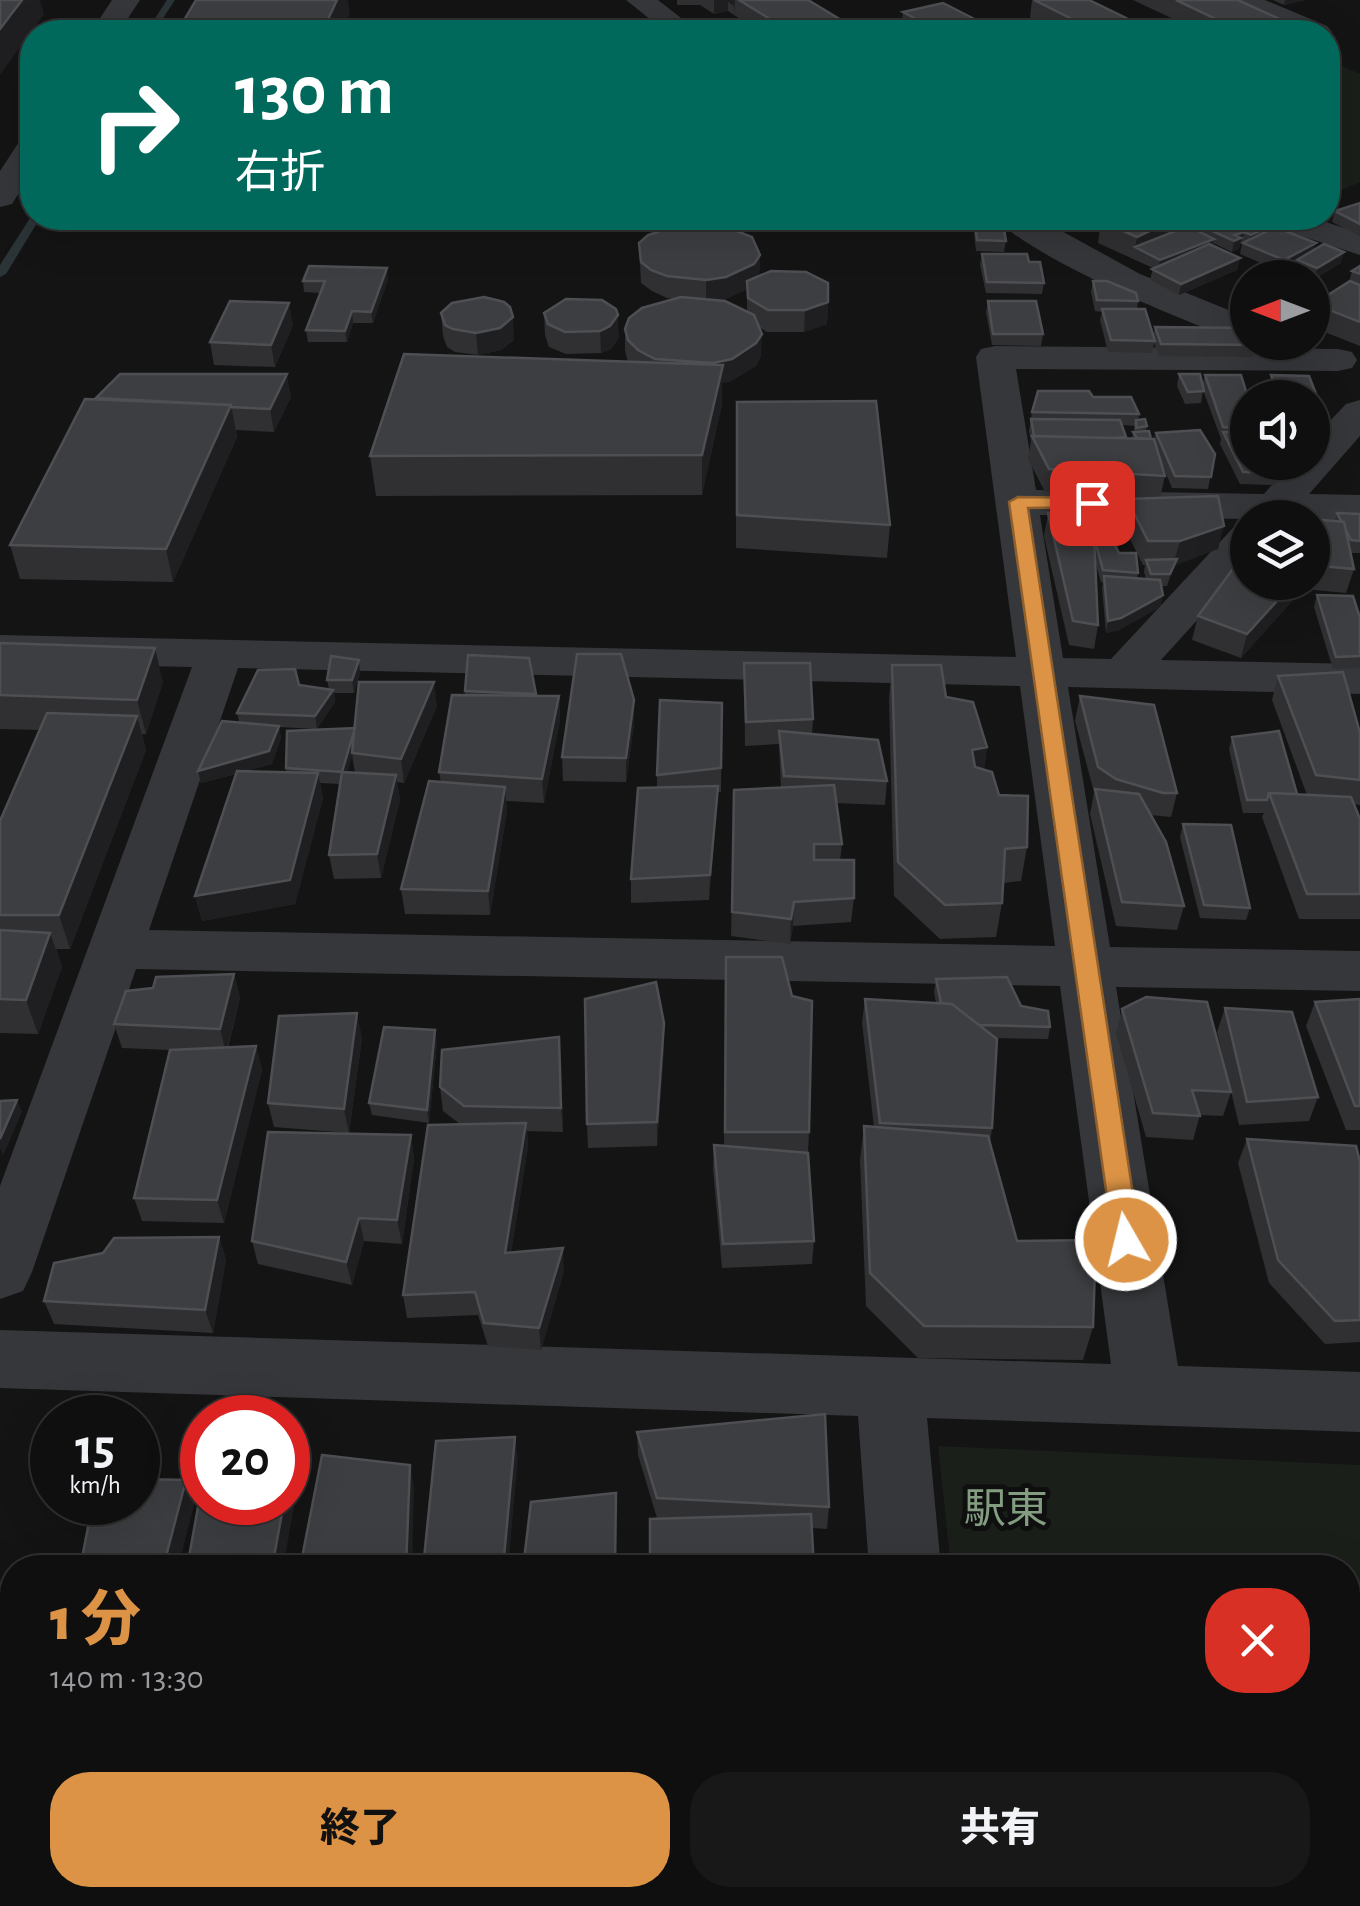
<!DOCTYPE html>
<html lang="ja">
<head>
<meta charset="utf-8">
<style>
	body { margin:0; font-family:"Alegreya Sans","Noto Sans JP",sans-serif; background:#181819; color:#f1f3f6; height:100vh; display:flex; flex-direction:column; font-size:38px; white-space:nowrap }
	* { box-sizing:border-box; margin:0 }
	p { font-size:32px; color:#9b9c9f }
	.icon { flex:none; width:55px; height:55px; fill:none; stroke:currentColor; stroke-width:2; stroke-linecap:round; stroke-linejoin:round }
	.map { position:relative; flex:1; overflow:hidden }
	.panel { position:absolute; left:0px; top:1555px; width:1360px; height:352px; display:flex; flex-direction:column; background:#0f0f10; border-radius:40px 40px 0 0; box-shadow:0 10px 40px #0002,0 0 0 2px #2f2f30 }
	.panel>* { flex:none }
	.hud { position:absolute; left:20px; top:20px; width:1320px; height:210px; border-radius:40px; box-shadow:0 10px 40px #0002,0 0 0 2px #2f2f30; background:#00695c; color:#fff; overflow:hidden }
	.needle { width:65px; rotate:270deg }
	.tools { position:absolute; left:1230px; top:260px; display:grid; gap:20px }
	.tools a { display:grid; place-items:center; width:100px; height:100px; border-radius:50%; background:#0f0f10; box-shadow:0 10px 40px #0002,0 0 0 2px #2f2f30; font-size:50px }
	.speed { position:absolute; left:30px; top:1395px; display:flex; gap:20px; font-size:50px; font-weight:700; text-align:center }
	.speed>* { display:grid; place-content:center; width:130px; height:130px; border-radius:50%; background:#0f0f10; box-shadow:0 10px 40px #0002,0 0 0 2px #2f2f30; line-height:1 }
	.speed small { font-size:25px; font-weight:400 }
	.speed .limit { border:15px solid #d22; background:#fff; color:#111 }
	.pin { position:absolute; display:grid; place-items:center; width:85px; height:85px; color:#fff; margin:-42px; border-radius:20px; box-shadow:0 5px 15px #0006 }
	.me { position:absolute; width:110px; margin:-55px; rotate:352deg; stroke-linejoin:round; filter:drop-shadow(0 0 8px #0008) }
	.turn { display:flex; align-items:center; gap:35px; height:210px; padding:0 50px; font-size:45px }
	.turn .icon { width:130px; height:130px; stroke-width:2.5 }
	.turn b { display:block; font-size:70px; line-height:85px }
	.round { display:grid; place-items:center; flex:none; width:105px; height:105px; border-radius:40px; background:#181819 }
	.summary { display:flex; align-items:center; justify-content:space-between; height:170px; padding:0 50px }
	h1 { font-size:60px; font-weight:800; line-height:75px; color:#dc9345 }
	.button { display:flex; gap:20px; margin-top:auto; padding:20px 50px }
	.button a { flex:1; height:115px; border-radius:40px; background:#dc9345; color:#111; font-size:40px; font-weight:800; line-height:115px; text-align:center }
	.button a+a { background:#181819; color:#f1f3f6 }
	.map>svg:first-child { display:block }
	.green { fill:#1a1f1a }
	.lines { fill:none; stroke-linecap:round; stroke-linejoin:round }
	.stream { fill:#2b3437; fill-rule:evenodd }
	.minor { fill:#35373a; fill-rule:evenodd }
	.wall { fill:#303033; fill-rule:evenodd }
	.shaded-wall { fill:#1f1f21 }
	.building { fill:#3d3e41; stroke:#4d4f53; stroke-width:2.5 }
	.route { fill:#dc9345; stroke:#8f602d; stroke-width:2.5 }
	.labels { text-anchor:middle; stroke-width:10; stroke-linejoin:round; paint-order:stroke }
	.near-park-label { font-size:42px; fill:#839d80; stroke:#0f0f10 }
</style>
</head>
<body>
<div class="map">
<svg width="1360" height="1906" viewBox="0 0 1360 1906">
	<rect width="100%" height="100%" fill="#141415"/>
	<path class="green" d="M1328,60L1360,74V182L1328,196Z
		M938,1446L1360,1465V1906H985L984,1895H1348V1568L951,1567Z"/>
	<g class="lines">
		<path class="stream" d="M167,0H175L154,32H146Z
			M32,215L40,218L6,274L0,277V265Z"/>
		<path class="minor" d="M112,0H140L119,32H91Z
			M626,0H658L699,32H666Z
			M1227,0H1265L1327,26L1332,32L1328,38V32H1293L1231,6Z
			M32,136V172L12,204L0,207V171L21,139Z
			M997,218H1038L1140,274L1248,318V342C1201,331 1021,253 997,218Z
			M1263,218H1313L1360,233V255L1268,225Z
			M995,346L1338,349L1352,352L1357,360L1352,368L1338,371L1016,369L1036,490L1264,494L1292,462H1312V440L1346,404L1360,400V436L1309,494L1360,495V521L1248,518V524L1244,519L1040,515L1063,658L1111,659L1233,528L1248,524V564L1161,660L1360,664V694L1068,687L1110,947L1360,951V991L1116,987L1178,1366L1360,1372V1432L927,1418L941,1568H869L858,1416L0,1388V1330L1111,1364L1060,986L136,969L32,1272L23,1291L0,1299V1186L192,667L0,663V635L1016,657L976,357L981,349ZM238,668L1020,686L1055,946L149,930Z
			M892,1895H974V1906H892Z"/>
	</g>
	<path class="wall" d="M677,0H808L861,32H760L728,11L714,14L700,5H677Z
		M1032,0L1155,32H1058L1030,18Z
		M1133,0H1238L1281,32H1201Z
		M1273,0H1305L1284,5Z
		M903,12L1000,32H901Z
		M1360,203V236L1332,222L1335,211Z
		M93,218H422L418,230L290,232L289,226L94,223Z
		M1111,218H1209L1208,219L1274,227L1341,263L1314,279L1294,271L1296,264L1282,272L1240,254L1242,243L1240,244L1239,249L1232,252L1213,243L1212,246L1240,258L1237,270L1179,295L1150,280L1153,268L1098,243L1101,221Z
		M975,223L1006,241L1004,252L976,251L974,234Z
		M639,243L760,255L759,276L828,302L827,324L804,332H767L759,327L761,356L756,366L731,381L722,383V404L702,495L376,496L370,456L628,362L625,351V329L676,299L667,298L652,291L641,283ZM747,289V312L718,300L726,299Z
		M982,254L1029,262L1044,283L1042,294L986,293L980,265Z
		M1360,266V346L1312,327V311L1314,304L1349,282L1352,271Z
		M388,279L373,323H353L347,342H308L306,330L321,293L304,292L303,281Z
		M1093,281L1138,301L1137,309L1153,337L1155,327L1256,345L1253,357L1159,356L1154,343L1152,353L1108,352L1100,320L1102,312L1095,311L1091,292Z
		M988,301L1043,334L1041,346L992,345L986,312Z
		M441,313L514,340L501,350L478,355L455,352L447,347L443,336Z
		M544,313L619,337L611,349L601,353L566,354L549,347L545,335Z
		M293,325L275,367L214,365L210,342Z
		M1179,374L1202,386L1205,375L1248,398V462H1281L1278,463V473L1275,485L1240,484L1220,444L1221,439L1203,390L1201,403L1185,404L1177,386Z
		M1271,375L1309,376L1326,419L1323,431H1312V398H1272L1268,387Z
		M291,397L274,432L236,430L237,437L173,582L20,579L10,545L85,399Z
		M1093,397L1139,414L1138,420L1147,426L1146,431L1151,439L1154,440L1156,433L1215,454L1208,489L1172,488L1160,459L1165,476L1160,498L1218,549L1175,565L1167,586H1161L1163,595L1160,607L1119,630L1106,633L1102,588L1103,583L1101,582L1095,562L1098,625L1094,649L1069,645L1044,536L1048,513L1093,526L1138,573L1137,578L1146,579L1144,572L1145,565H1143L1122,523L1127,499L1149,498L1045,492L1028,459L1031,441L1029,431L1032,412ZM1122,425L1135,426L1132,438H1126Z
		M736,434L890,525L887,558L736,548Z
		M1337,513L1360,514V553H1350L1354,569L1346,593L1295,588L1292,601L1241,658L1192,640L1198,616L1248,582H1312V519L1335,521Z
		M1317,595L1359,614L1360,610V668L1333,669L1314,607Z
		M0,643L163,682L146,734H142L146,750L70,949H56L62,967L38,1034L0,1033V821L39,730L0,729Z
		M529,658L536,696H559L560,720L544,803L506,801L507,811L490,915L405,914L401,889L441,782L439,772L465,695V691Z
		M744,663L813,719L812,734L887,781L885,805L836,803L842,844L840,860L854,898L851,922L793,926L790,944L731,936L734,790L781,788L779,744L745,746Z
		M892,665L946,697L987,747L984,769L1027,847L1021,881L1003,883L1002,903L996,937L940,939L894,896L889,699Z
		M360,673L354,693H334L335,702L317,729L279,727L281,738L272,764L245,771L286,772V768L355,728L437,706L404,783L397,782L400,800L381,878L334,879L329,855L340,784L320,783L323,798L295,904L202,921L195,896L236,774L201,783L198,771L239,722L237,713L299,685L329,689L327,680ZM352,755L355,773H347Z
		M1278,676L1360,733V805L1354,804L1360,819V919H1299L1262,817L1264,813H1243L1229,749L1232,737L1297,794L1307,795L1272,700Z
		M1080,696L1177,793L1171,817L1151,815L1184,906L1177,930L1116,926L1090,814L1094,792L1075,721Z
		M634,700V724L626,782L563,781L562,757Z
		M722,703L721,792H718L709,900L631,903V879L657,788V775Z
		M1183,824L1250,908L1246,920L1200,918L1180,837Z
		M726,957L809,1132L808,1153L814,1241L812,1264L722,1268L713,1169L714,1145L724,1146Z
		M234,974L240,998L228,1048L256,1046L262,1070L224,1223L142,1221L134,1198L170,1050L122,1048L114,1024L153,988Z
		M936,979L1021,1006L1050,1027L1048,1039L995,1038L992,1128L990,1143L1017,1241L1093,1327L1083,1360L918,1358L866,1306L860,1160L864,1126L874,1127L862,1023L865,999L936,1003L934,992Z
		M1360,999V1130H1346L1306,1026L1315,1002Z
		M1225,1008L1318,1097L1309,1121L1239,1125L1217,1032Z
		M1122,1009L1231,1092L1223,1116L1200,1115L1193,1140L1146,1137L1116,1033Z
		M664,1023V1047L657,1146L588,1148L587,1124Z
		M362,1038L349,1133L274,1127L268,1103Z
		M437,1043L429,1123L372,1115L369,1103Z
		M561,1061L563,1132L527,1131L528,1147L511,1252L564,1271L541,1350L488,1346L478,1315L407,1318L403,1295L460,1124L443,1111L440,1087Z
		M411,1135L414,1159L402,1244L364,1241L352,1285L258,1264L252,1241Z
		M1247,1139L1360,1162V1342L1325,1344L1269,1283L1238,1163Z
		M219,1237L226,1260L213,1333L54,1324L44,1301Z
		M637,1432L829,1507L827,1529L657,1518L638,1455Z
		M0,1661L12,1662V1787H0Z"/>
	<path class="shaded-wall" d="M22,0H40L44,14L0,75V29Z
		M337,0H348L350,14L342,32H322Z
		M714,0H735L734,16V6L728,2V11L714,14Z
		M1285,0H1305L1284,5Z
		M1284,21L1281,32H1243Z
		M1168,218H1177L1174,235L1135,247L1137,237L1162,224L1163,220Z
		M1184,218H1209L1207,226L1197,224L1196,231L1180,238Z
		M1274,225L1272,236L1248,246L1251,235Z
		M1244,232L1239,249L1232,252L1235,235Z
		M1214,239L1211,250L1158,271L1160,260Z
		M1316,243L1313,255L1297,260L1296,264L1282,272L1284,260Z
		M1344,252L1341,263L1314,279L1317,268Z
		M760,255L759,277L747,289L726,299L706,302V280Z
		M1240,258L1237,270L1179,295L1181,284Z
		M387,268L388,279L373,323L371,312Z
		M828,302L827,324L804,332L805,310Z
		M289,303L293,325L275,367L271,345Z
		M352,311L353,323L347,342L345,331Z
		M618,315L619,337L611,349L601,353L600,331Z
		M513,317L514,340L501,350L478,355L476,333Z
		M762,334L761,356L756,366L731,381L722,383V404L702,495V455L713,385V363Z
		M287,374L291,397L274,432L270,409Z
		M231,405L237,437L173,582L166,549Z
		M1224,526L1218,549L1175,565L1167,586L1180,541Z
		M1294,582H1297L1292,601L1241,658L1247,634Z
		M1163,595L1160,607L1119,630L1106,633L1108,621Z
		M155,648L163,682L146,734L137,700Z
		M359,660L360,673L354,693L352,680Z
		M434,682L437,706L404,783L401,759Z
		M333,690L335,702L317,729L315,716Z
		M559,696L560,720L544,803L542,779Z
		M634,700V724L626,782V758Z
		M137,716L146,750L70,949L59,915Z
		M279,726L281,738L272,764L201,783L198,771Z
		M355,728L357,740L344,785L342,772Z
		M987,747L982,781L967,784L972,750Z
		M318,773L323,798L295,904L202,921L195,896Z
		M396,775L400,800L381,878L377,854Z
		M718,786L717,810L709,900L710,875Z
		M505,787L507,811L490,915L488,891Z
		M794,902L793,926L790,944L791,919Z
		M50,933L62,967L38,1034L26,1000Z
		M234,974L240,998L226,1053L220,1029Z
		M357,1013L362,1038L349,1133L344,1109Z
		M664,1023V1047L657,1146V1122Z
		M435,1030L437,1043L429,1123L427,1110Z
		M559,1037L561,1061L563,1132L561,1108Z
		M256,1046L262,1070L224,1223L217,1200Z
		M17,1100L22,1112L3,1156L0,1148V1139Z
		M526,1123L528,1147L507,1276L505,1253Z
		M411,1135L414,1159L402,1244L397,1220Z
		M359,1218L364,1241L352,1285L346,1262Z
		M219,1237L226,1260L213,1333L205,1310Z
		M563,1248L564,1271L541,1350L539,1328Z
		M515,1437L518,1459L508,1568H503Z
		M292,1463L298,1485L283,1568H272L284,1502H288V1486Z
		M410,1465L414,1487L412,1568H406Z
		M186,1480L195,1501L178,1568H163Z
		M12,1800V1867L2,1906H0V1847Z
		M129,1895H145L141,1906H126Z
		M425,1895H432L431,1906H424Z"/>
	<path class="building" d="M0,0H22L0,29Z
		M196,0H337L322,32H177Z
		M739,0H808L861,32H791Z
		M1034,0H1089L1155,32H1098Z
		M1176,0H1238L1284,21L1243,32Z
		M943,3L1000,32H940L903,12Z
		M1360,203V224L1335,211Z
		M1111,218H1148L1164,224L1137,237L1101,221Z
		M1213,218H1258L1274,225L1251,235L1244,232L1235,235L1241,238L1234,241L1197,224Z
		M975,223H1003L1006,241L977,240Z
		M681,224L721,225L752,237L760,255L754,264L726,277L706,280L667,276L651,270L641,262L639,243L648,235Z
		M1188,226L1214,239L1160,260L1135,247Z
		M1275,227L1316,243L1284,260L1243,243Z
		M1209,244L1240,258L1181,284L1152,269Z
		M1324,244L1344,252L1317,268L1297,260Z
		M982,254H1027L1029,262H1040L1044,283L987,282Z
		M309,266L387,268L371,312L352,311L345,331L306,330L325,281H303Z
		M1360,266V274L1352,271Z
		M771,271L806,272L828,283V302L805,310H768L748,298L747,281Z
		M1093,281H1107L1136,293L1138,301L1097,300Z
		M1350,281L1360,285V322L1314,304Z
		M484,297L504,302L510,307L513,317L500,328L476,333L453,329L445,325L441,313L452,303Z
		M681,297L725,301L754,315L762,334L756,343L732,359L713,363L655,359L638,350L628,340L625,329L629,318L642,308Z
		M566,299L602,300L616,309L618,315L610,326L600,331L565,332L548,324L544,313Z
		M230,301L289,303L271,345L210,342Z
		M988,301H1036L1043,334H993Z
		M1102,309H1145L1155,341L1111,340Z
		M1155,327L1248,328V342H1255L1256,345L1161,344Z
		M404,354L723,365L702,455L370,456Z
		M120,374H287L270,409L230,407L231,405L96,398Z
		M1179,374H1200L1204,391L1188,392Z
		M1205,375H1241L1248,398V429L1223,427Z
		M1271,375L1309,376L1326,419H1312V398H1280Z
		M1038,391H1089L1093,397H1131L1139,414L1032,412Z
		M85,399L231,405L166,549L10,545Z
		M876,401L890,525L737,515V402Z
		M1031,419L1120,420L1126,437L1114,438L1034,436Z
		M1145,419L1147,426L1136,428V420Z
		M1200,430L1215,454L1211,477L1175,476L1156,433Z
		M1149,431L1151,439L1137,438L1133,432Z
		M1223,432H1248V462H1278V473L1243,472Z
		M1032,436L1154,439L1165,476L1049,469Z
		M1218,496L1224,526L1180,541H1148L1127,499Z
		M1048,513L1093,515L1098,625L1073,621Z
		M1337,513L1360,514V541L1351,540L1346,530L1344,522L1341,521Z
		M1272,515L1299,518H1273Z
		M1312,519L1344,522L1354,569L1312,565Z
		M1093,526L1106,527L1119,553H1136L1138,573L1103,570L1094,537Z
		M1241,558L1248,560V582H1294L1247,634L1198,616Z
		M1177,559L1170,574H1151L1146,560Z
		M1104,576L1160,580L1163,595L1121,618L1108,621Z
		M1317,595L1353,596L1360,618V656L1336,657Z
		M0,643L155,648L137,700L0,695Z
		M577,654H621L634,700L626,758L562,757Z
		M468,655L529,658L536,694L465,691Z
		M331,656L359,660L352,680H327Z
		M744,663H810L813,719L746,722Z
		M892,665H941L946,697L973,702L987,747L972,750L975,767L992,772L999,795L1028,796L1027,847L1005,849L1002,903L945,905L898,862Z
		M295,669L299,685L333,690L315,716L237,713L258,670Z
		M1343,672L1360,733V780L1316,775L1278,676Z
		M359,682H434L401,759L352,753Z
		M452,695L559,696L542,779L439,772Z
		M1080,696L1154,705L1177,793H1163L1116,779L1098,767Z
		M660,700L722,703L721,768L657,775Z
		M47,713L137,716L59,915H0V821Z
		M222,721L279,726L269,751L198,771Z
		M355,728L342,772L286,768L287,731Z
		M779,731L878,740L887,781L784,776Z
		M1279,731L1297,794L1269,793L1267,800H1247L1232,737Z
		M237,771L318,773L290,880L195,896Z
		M342,772L396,775L377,854L329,855Z
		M429,781L505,787L488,891L401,889Z
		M834,785L842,844H814V860H854V898L794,902L791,919L732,912L734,790Z
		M718,786L710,875L631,879L638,788Z
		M1095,789L1139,794L1166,842L1184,906L1122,902Z
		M1269,793L1351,797L1360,819V894H1307Z
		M1183,824L1231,825L1250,908L1204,905Z
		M0,930L50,933L26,1000L0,999Z
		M726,957H782L792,996L812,1001L809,1132H725Z
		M234,974L220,1029L114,1024L126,991L153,988L156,977Z
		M1007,977L1021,1006L1048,1011L1050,1027L979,1025L952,1004L941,1003L936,979Z
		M656,982L664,1023L657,1122L587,1124L585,999Z
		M1146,997L1207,1002L1231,1092L1192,1090L1200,1116L1153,1113L1122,1009Z
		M865,999L952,1004L997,1039L992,1128L880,1123Z
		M1360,999V1106H1355L1315,1002Z
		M1225,1008L1292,1012L1318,1097L1247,1102Z
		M357,1013L344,1109L268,1103L279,1016Z
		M384,1027L435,1030L427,1110L369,1103Z
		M559,1037L561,1108L464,1106L440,1087L442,1050Z
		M256,1046L217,1200L134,1198L170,1050Z
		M17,1100L0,1139V1101Z
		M526,1123L505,1253L563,1248L539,1328L484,1323L475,1292L403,1295L428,1125Z
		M864,1126L988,1136L1017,1241L1096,1240L1093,1327L924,1326L870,1273Z
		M268,1132L411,1135L397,1220L359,1218L346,1262L252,1241Z
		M1247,1139L1356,1146L1360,1162V1320L1335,1321L1278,1260Z
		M714,1145L808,1153L814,1241L723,1244Z
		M219,1237L205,1310L44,1301L54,1263L103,1253L114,1238Z
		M825,1414L829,1507L657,1498L637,1432Z
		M515,1437L503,1568H423L436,1441Z
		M322,1455L410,1465L406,1568H300Z
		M288,1463H292L288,1486Z
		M138,1479L186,1480L163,1568H80L93,1502H138Z
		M202,1485V1502H284L272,1568H187Z
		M616,1493L615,1568H523L531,1502Z
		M811,1514L814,1568H650V1519Z
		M0,1661L12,1662V1768H0Z
		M12,1798V1800L0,1847V1799Z
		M30,1895H129L126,1906H28Z
		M328,1895H425L424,1906H326Z
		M508,1895H589V1906H508Z
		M774,1895H859L863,1896V1906H775Z"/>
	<path class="route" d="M1092,498L1100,503L1098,507L1028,508L1140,1240L1136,1247L1126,1251L1117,1247L1113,1240L1009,502L1018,497Z"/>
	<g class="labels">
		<g class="near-park-label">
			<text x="1006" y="1523">駅東</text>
		</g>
	</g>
</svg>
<div class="tools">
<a><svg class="needle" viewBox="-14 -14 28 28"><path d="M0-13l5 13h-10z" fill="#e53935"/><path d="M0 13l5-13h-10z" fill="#9b9c9f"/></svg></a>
<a><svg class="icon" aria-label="sound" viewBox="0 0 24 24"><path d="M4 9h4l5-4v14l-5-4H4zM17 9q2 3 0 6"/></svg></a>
<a><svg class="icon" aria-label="layers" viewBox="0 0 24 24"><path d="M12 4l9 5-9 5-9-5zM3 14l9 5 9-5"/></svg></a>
</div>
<div class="speed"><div>15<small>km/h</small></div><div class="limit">20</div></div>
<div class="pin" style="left:1092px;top:503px;background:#d93025"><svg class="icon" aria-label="arrive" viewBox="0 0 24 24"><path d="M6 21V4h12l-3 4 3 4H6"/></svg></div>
<svg class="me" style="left:1126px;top:1240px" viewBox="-20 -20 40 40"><circle r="17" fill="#dc9345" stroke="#fff" stroke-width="3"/><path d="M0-11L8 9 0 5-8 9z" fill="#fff"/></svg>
<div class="hud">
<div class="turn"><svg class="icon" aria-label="right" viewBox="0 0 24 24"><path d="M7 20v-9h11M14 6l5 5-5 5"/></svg><div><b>130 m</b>右折</div></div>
</div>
<section class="panel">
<div class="summary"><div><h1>1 分</h1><p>140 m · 13:30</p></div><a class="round" style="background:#d93025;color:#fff"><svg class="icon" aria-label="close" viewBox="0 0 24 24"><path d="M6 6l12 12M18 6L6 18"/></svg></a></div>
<div class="button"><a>終了</a><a>共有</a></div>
</section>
</div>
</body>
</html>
